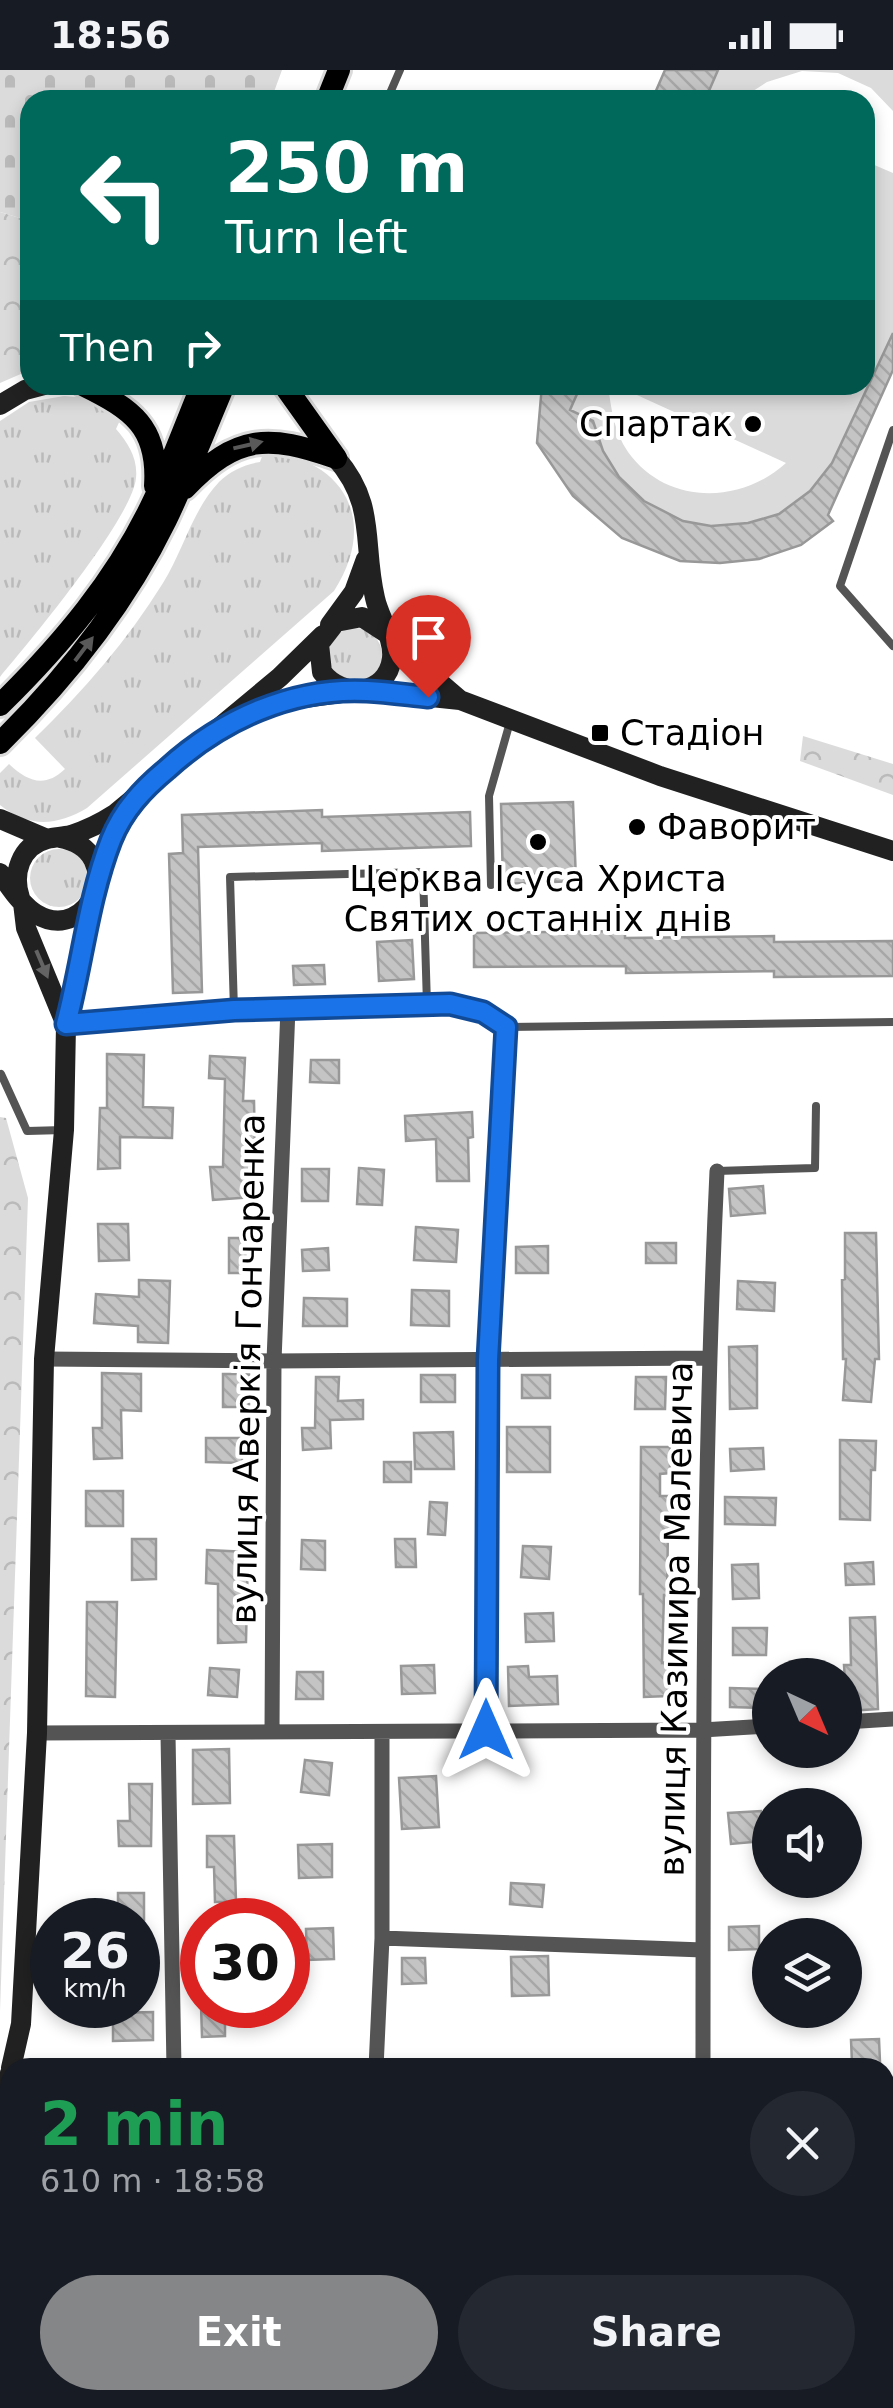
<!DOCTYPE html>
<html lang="en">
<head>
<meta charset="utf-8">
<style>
	body { margin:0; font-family:"DejaVu Sans",sans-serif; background:#242831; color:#f1f3f6; height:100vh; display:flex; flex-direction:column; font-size:38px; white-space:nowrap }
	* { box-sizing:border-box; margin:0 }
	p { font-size:32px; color:#9ea1a6 }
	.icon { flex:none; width:55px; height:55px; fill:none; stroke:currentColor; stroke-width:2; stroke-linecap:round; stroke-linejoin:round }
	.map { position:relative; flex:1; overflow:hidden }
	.side { position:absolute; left:0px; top:1988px; width:895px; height:352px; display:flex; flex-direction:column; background:#171b24; border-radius:30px 30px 0 0; box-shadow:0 5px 15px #0003 }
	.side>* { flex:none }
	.guide { position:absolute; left:20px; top:20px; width:855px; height:305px; border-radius:30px; box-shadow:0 5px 15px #0003; background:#00695c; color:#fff; overflow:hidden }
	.needle { width:65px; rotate:136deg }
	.buttons { position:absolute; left:752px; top:1588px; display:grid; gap:20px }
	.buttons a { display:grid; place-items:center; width:110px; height:110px; border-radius:50%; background:#171b24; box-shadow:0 5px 15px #0003; font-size:50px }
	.speed { position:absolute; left:30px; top:1828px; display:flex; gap:20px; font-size:50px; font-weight:700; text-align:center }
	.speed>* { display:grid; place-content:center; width:130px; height:130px; border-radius:50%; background:#171b24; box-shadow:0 5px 15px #0003; line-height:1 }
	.speed small { font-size:25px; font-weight:400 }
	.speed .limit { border:15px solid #d22; background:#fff; color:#111 }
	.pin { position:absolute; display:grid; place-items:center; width:85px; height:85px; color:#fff; margin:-102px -42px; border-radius:50% 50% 50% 0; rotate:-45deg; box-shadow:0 0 10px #0007 }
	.pin .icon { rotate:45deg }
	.me { position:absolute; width:110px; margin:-55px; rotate:0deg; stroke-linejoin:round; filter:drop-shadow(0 0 8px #0008) }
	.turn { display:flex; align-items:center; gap:35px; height:210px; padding:0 40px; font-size:45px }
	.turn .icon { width:130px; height:130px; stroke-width:2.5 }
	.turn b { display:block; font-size:70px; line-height:85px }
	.then { display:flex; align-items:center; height:95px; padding:0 40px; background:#0003; gap:20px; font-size:38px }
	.round { display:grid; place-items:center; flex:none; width:105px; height:105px; border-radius:52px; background:#242831 }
	.summary { display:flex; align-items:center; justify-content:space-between; height:170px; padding:0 40px }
	h1 { font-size:60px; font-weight:800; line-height:75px; color:#1e9e55 }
	.cta { display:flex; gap:20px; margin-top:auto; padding:20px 40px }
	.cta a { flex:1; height:115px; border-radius:60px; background:#858687; color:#fff; font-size:40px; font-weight:800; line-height:115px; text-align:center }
	.cta a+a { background:#242831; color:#f1f3f6 }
	.status { display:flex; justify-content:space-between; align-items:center; height:70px; padding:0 50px; background:#171b24; direction:ltr }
	.status svg { height:28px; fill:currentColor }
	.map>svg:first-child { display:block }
	.grass { fill:url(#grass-tufts) }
	.forest { fill:url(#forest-crowns) }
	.cemetery { fill:url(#cemetery-stones) }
	.pitch { fill:#dbdbdb }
	.building { fill:url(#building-back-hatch); stroke:#989898; stroke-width:2.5 }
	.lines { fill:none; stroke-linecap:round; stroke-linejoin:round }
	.primary-casing { stroke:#dbdbdb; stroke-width:28 }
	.lane { stroke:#545454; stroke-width:8 }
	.street { stroke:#545454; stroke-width:15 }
	.secondary { stroke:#212121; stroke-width:20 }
	.primary { stroke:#000; stroke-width:22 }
	.oneway { fill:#595959 }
	.oneway2 { fill:#646464 }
	.route-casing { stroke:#114b97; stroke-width:25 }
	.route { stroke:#1a73e8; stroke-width:18 }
	.poi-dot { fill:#000; stroke:#fff; stroke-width:4 }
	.labels { text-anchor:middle; stroke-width:8; stroke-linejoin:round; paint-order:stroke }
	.poi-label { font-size:35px; fill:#000; stroke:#fff; text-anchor:start }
	.street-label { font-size:35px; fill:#000; stroke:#fff }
</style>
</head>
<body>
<div class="status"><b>18:56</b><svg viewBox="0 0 49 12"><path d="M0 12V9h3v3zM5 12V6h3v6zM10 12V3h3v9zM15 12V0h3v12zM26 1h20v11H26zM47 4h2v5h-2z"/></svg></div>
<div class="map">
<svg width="893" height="2338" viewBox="0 0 893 2338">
	<defs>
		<pattern id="grass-tufts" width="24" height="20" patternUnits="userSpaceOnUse" patternTransform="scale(2.5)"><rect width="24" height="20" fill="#dbdbdb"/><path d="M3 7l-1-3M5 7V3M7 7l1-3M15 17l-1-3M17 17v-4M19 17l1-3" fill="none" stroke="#bababa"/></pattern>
		<pattern id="forest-crowns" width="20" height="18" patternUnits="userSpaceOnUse" patternTransform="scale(2.5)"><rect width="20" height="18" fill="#dbdbdb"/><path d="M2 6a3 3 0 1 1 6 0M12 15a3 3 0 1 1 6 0" fill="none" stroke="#bababa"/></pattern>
		<pattern id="cemetery-stones" width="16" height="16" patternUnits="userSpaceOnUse" patternTransform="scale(2.5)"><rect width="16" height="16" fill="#dbdbdb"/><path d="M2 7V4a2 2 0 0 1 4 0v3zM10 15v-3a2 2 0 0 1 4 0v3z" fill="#bababa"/></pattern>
		<pattern id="building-back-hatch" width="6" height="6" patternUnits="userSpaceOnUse" patternTransform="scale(2.5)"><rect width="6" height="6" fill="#c4c4c4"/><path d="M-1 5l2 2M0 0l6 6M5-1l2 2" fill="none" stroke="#a7a7a7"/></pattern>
	</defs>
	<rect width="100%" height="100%" fill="#fff"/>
	<path class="grass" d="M64,326L88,328L122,346L116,359C128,373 138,388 136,408C132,449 30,571 0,607V351L29,332Z
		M264,381C345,389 379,451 334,521L87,738C57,756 28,758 0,735V703L9,694C28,712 45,718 65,699L35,668C84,620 127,571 163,513C183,481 193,439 219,412C230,401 245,394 260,392Z
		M328 585a27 27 0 1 1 54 0a27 27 0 1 1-54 0Z
		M30 808a29 29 0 1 1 58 0a29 29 0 1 1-58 0Z"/>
	<path class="forest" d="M0,142L30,151V300L0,313Z
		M803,666L893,694V725L800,691Z
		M0,1047L6,1048L28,1128L0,1941Z"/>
	<path class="cemetery" d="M0,0H282L271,30H30V151L0,142Z"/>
	<path class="pitch" d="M718,0H893V41L871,18L838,3L802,1L767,12L739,30H705Z
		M865,91L893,103V262L832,393L810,421L779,444L748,453L711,456L683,451L644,431L619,407L603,381L593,351L570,340L581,315H608C611,338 614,362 628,382C666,435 740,435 786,393L615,315H865Z"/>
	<path class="building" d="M665,0H718L705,30H652Z
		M893,263V300L828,445L833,451L801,475L759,489L720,493L680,491L622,468L573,426L537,373L542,315H581L570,340L593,351L603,381L619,407L644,431L683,451L711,456L748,453L779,444L810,421L832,393Z
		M573,732L576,811L503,814L501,734Z
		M322,740V747L470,742L471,776L322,781V773L198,777L202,922L173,923L169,784L183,783L182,745Z
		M625,861V868L774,866V872L893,871V906L774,907V901L626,903V896L474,897V863Z
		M412,870L414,909L379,911L377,872Z
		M324,895L325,914L294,915L293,896Z
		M107,984L144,985L143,1037L173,1038L172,1068L120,1067V1098L98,1099L100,1038H107Z
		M210,986L245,988L243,1031H254L255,1080L249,1079L253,1127L213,1130L210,1097H223L225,1009L209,1008Z
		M311,990H339V1013L310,1012Z
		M472,1042L473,1067L468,1068L469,1111H437L436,1069L406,1071L405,1046Z
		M359,1098L384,1100L382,1135L357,1134Z
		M302,1099H329L328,1131H302Z
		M763,1116L765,1143L731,1146L729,1119Z
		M98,1154H128L129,1190L99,1191Z
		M416,1157L458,1160L456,1192L414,1190Z
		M845,1163H876L879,1289H875L871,1332L843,1330L846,1289H843L842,1210L845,1209Z
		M229,1168H245L246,1203H229Z
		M646,1173H676V1193H646Z
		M548,1176V1203H516V1177Z
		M328,1178L329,1200L303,1201L302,1180Z
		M139,1210L170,1211L168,1273L138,1272V1256L94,1253L96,1224L139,1227Z
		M738,1211L775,1213L774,1241L737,1239Z
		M412,1220L449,1221V1256L411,1255Z
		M304,1228L347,1229V1256H303Z
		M757,1276V1338L730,1339L729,1277Z
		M102,1303L141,1304V1341L121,1340L122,1388L94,1389L93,1358H102Z
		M223,1304H249V1337H223Z
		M421,1305H455V1332H421Z
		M522,1305H550V1328H522Z
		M316,1307H339L338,1331L363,1330V1349L330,1350L331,1378L303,1380L302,1358H315Z
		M636,1307H666L665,1339H635Z
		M507,1357H550V1402H507Z
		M453,1362L454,1399H415L414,1363Z
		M206,1368H242V1393L206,1392Z
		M840,1370L876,1371L875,1400H871L870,1450L840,1449Z
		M641,1377H670V1403L660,1404V1426H675V1459H668L667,1525H664L662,1593L667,1592L668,1626L644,1627L643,1524H640Z
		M763,1378L764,1399L731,1401L730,1379Z
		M384,1392H411V1412H384Z
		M86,1421H123V1456H86Z
		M725,1427L776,1428L775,1455L725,1454Z
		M430,1432L447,1433L445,1465L428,1464Z
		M132,1469H156V1509L132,1510Z
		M395,1469H415L416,1497H396Z
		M302,1470L325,1471V1500L301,1499Z
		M523,1476L551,1477L549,1509L521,1507Z
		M207,1480L248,1482L246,1572L218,1573V1514L206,1513Z
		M873,1492L874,1514L846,1515L845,1494Z
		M758,1494L759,1528L733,1529L732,1495Z
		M87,1532H117L115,1627L86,1626Z
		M553,1543L554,1571L526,1572L525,1544Z
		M875,1547L878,1639L847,1641L844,1595H851L850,1548Z
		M733,1558H767L766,1585H733Z
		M434,1595L435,1623L402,1624L401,1596Z
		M528,1596L529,1607L557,1606L558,1634L509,1636L508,1597Z
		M210,1598L239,1600L237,1627L208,1625Z
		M297,1602H323V1629H296Z
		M730,1618L767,1619L766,1638L730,1637Z
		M229,1679L230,1733L193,1734V1680Z
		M305,1690L332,1693L329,1725L301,1722Z
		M436,1706L439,1757L402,1759L399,1708Z
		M129,1714H152L151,1776H119L118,1751H130Z
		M761,1741L764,1771L731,1774L728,1743Z
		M207,1766H234L236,1832H215L214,1797H207Z
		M332,1774V1807L299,1808L298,1775Z
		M511,1813L544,1815L542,1837L510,1834Z
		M118,1823H144V1850H118Z
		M759,1856V1879L729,1880V1857Z
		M333,1858L334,1889L307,1890L306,1859Z
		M548,1886L549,1925L512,1926L511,1887Z
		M402,1888H425L426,1913L402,1914Z
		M201,1935H225V1966L202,1967Z
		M153,1942V1970L113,1971V1943Z
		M879,1969L880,1992L852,1993L851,1970Z"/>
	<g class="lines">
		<defs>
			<path id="primary" d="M327,30L339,0
				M83,315C132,339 159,357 155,416
				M284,315L336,388
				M185,418C237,364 268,364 336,388
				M0,635C62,574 117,509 154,430C172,393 186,353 202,315
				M0,673C66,608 125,534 166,450C187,406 205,360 224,315"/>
		</defs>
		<use href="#primary" class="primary-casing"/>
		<path class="lane" d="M387,30L400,0
			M893,360L840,516L893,576
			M491,815L489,726L510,652
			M234,940L230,807L423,802L427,935
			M70,954L234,940L450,934L483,942L506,957L893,952
			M1,1004L27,1061L64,1060
			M717,1101L815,1098L816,1036"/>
		<path class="street" d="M44,1289L274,1291L708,1288
			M845,1652L893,1649
			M486,1660L488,1290L506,957
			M272,1662L274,1291L288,938
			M37,1663L702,1660L770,1656
			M168,1665L174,1998
			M382,1868L703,1880
			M376,1998L382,1868V1663
			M703,1998C703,1699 703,1400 717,1101
			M0,2190H10
			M178,2330V2338
			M368,2330V2338
			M704,2330V2338"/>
		<path class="secondary" d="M0,335L25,320L44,315
			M336,388C377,435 362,473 375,528C379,547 394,568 392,588C387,626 342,629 322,602L319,574L336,552L362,547L385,562
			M330,555L354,522L366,489
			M390,570L460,630
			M364,620L460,630L660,706L893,781
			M241,647L297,629L348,622
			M0,749L47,769
			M0,803C9,816 22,836 36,844C90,876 130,781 60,768
			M99,808L110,772L129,739
			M20,828C12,804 20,776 47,769C55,767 63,767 71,765C87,760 101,753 115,744L280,607L323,565
			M23,833L26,858L66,955
			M11,1998L21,1954L37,1663L44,1289L64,1060L66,955L92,830
			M0,2047L10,2003"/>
		<use href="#primary" class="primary"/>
	</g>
	<defs><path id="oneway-solid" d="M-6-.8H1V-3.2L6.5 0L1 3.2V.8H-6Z" transform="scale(2.5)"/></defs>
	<g class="oneway">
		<use href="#oneway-solid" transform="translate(248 375) rotate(-13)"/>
		<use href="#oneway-solid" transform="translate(84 579) rotate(-53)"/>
	</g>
	<use class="oneway2" href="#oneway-solid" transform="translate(42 894) rotate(67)"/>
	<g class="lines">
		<defs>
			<path id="route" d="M428,627C408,625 387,622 367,621C292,617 221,650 167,699C143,719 123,740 111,770C88,829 82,894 66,954L234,940L450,934L483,942L506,957L488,1290L486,1660"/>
		</defs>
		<use href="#route" class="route-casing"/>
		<use href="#route" class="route"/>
	</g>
	<g class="poi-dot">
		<circle cx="753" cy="354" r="10"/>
		<rect x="590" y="653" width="20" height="20" rx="5"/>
		<circle cx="637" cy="757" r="10"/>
		<circle cx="538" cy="772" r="10"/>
	</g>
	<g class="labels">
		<g class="poi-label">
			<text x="733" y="366" text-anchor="end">Спартак</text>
			<text x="620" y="675">Стадіон</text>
			<text x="657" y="769">Фаворит</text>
			<text x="538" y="821" text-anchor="middle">Церква Ісуса Христа<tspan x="538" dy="40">Святих останніх днів</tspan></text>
		</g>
		<g class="street-label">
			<text transform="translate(248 1299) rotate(-89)" y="12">вулиця Аверкія Гончаренка</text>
			<text transform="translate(676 1549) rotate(-89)" y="12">вулиця Казимира Малевича</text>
		</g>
	</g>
</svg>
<div class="buttons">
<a><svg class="needle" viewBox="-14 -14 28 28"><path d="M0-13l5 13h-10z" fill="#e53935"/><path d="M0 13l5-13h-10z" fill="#9ea1a6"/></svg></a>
<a><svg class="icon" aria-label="sound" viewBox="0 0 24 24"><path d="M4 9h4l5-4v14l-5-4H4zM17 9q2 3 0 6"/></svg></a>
<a><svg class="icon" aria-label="layers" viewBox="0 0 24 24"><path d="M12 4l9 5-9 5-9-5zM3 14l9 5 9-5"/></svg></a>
</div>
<div class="speed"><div>26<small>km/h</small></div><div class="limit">30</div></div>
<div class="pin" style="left:428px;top:627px;background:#d93025"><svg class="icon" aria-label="arrive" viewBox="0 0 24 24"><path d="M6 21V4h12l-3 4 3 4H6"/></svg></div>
<svg class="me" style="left:486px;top:1660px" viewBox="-20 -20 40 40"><path d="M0-17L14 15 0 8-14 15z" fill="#1a73e8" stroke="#fff" stroke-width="4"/></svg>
<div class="guide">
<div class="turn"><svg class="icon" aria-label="left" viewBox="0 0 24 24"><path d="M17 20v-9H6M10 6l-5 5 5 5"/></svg><div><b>250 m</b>Turn left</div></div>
<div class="then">Then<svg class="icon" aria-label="right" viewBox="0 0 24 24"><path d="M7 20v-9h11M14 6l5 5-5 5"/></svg></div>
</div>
<section class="side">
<div class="summary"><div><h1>2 min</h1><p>610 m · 18:58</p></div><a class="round"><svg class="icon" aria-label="close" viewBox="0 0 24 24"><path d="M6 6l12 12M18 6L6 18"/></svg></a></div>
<div class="cta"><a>Exit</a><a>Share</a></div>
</section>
</div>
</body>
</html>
